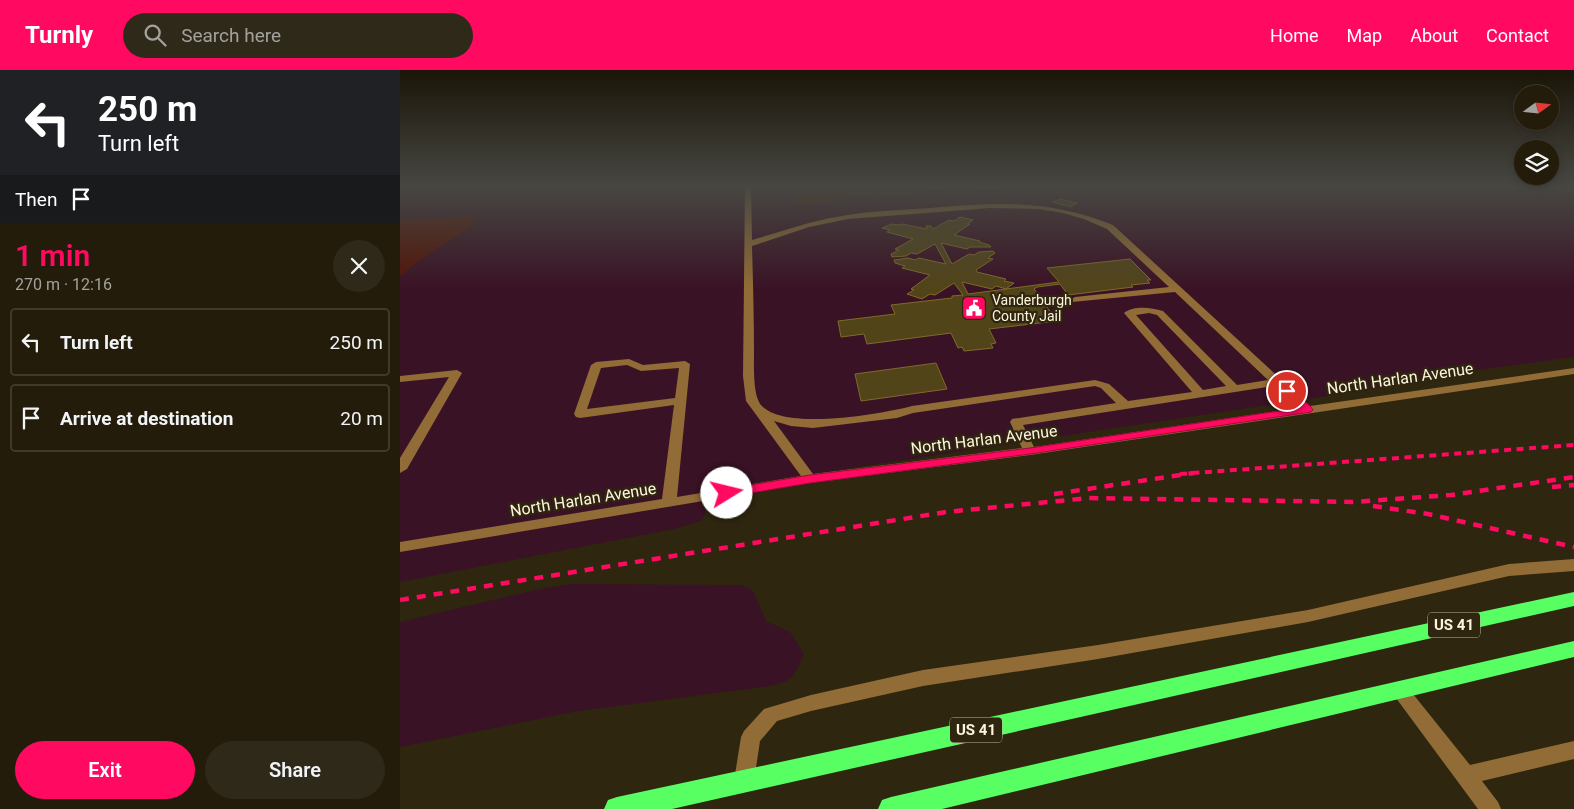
<!DOCTYPE html>
<html lang="en">
<head>
<meta charset="utf-8">
<style>
	body { margin:0; font-family:Roboto,sans-serif; background:#2f2919; color:#f1f3f6; height:100vh; display:flex; flex-direction:column; font-size:19px; white-space:nowrap }
	* { box-sizing:border-box; margin:0 }
	p { font-size:16px; color:#a3a19d }
	.icon { flex:none; width:28px; height:28px; fill:none; stroke:currentColor; stroke-width:2; stroke-linecap:round; stroke-linejoin:round }
	.map { position:relative; flex:1; overflow:hidden }
	.sheet { display:flex; flex-direction:column; background:#231c0b; width:400px }
	.sheet>* { flex:none }
	.hud { background:#202124; color:#fff; overflow:hidden }
	.needle { width:32px; rotate:75deg }
	.controls { position:absolute; left:1114px; top:15px; display:grid; gap:10px }
	.controls a { display:grid; place-items:center; width:45px; height:45px; border-radius:50%; background:#231c0b; box-shadow:0 2px 8px #0003,0 0 0 1px #403a2c; font-size:25px }
	.pin { position:absolute; display:grid; place-items:center; width:42px; height:42px; color:#fff; margin:-21px; border:2px solid #fff; border-radius:50%; box-shadow:0 1px 5px #0007 }
	.me { position:absolute; width:55px; margin:-28px; rotate:81deg; stroke-linejoin:round; filter:drop-shadow(0 0 4px #0008) }
	.turn { display:flex; align-items:center; gap:18px; height:105px; padding:0 15px; font-size:22px }
	.turn .icon { width:65px; height:65px; stroke-width:2.5 }
	.turn b { display:block; font-size:35px; line-height:42px }
	.then { display:flex; align-items:center; height:48px; padding:0 15px; background:#0003; gap:10px; font-size:19px }
	.round { display:grid; place-items:center; flex:none; width:52px; height:52px; border-radius:26px; background:#2f2919 }
	.summary { display:flex; align-items:center; justify-content:space-between; height:85px; padding:0 15px }
	h1 { font-size:30px; font-weight:600; line-height:38px; color:#ff0961 }
	.button { display:flex; gap:10px; margin-top:auto; padding:10px 15px }
	.button a { flex:1; height:58px; border-radius:30px; background:#ff0961; color:#fff; font-size:20px; font-weight:600; line-height:58px; text-align:center }
	.button a+a { background:#2f2919; color:#f1f3f6 }
	ul { padding:0; list-style:none }
	li { display:flex; align-items:center; gap:15px; height:68px; margin:0 10px 8px; padding:0 5px; border:2px solid #403a2c; border-radius:5px }
	li div { flex:1 }
	li b { display:block; font-size:19px }
	li em { font-style:normal }
	header { display:flex; align-items:center; gap:30px; box-sizing:border-box; height:70px; padding:0 25px; background:#ff0961; color:#fff }
	header strong { font-size:24px }
	nav { display:flex; gap:28px; margin-inline-start:auto; font-size:18px }
	.search { width:350px; height:45px; background:#2f2919; display:flex; align-items:center; gap:12px; box-sizing:border-box; padding:0 18px; border-radius:28px; color:#a3a19d; font-size:19px }
	main { display:flex; flex:1; min-height:0 }
	.map>svg:first-child { display:block }
	.green { fill:#3a1225 }
	.water { fill:#521306 }
	.building { fill:#524419; stroke:#806a29 }
	.lines { fill:none; stroke-linecap:round; stroke-linejoin:round }
	.minor { fill:#926c36; fill-rule:evenodd }
	.highway { fill:#58ff63; fill-rule:evenodd }
	.rail-far1 { stroke:#ff0961; stroke-width:4; stroke-dasharray:7 5.5; stroke-linecap:butt }
	.rail { stroke:#ff0961; stroke-width:4.5; stroke-dasharray:9 8; stroke-linecap:butt }
	.route { fill:#ff0961; stroke:#a6063f }
	.labels { text-anchor:middle; stroke-width:4.5; stroke-linejoin:round; paint-order:stroke }
	.far-poi-label { font-size:14px; fill:#fff4dd; stroke:#2f260f; text-anchor:start }
	.shield { fill:#2f260f; stroke:#c1b69f; stroke-width:1 }
	.shield-label { font-size:15px; font-weight:bold; fill:#fff4dd }
	.street-label { font-size:16px; fill:#fff4dd; stroke:#2f260f }
</style>
</head>
<body>
<header>
<strong>Turnly</strong>
<div class="search"><svg class="icon" aria-label="search" viewBox="0 0 24 24"><circle cx="10" cy="10" r="6"/><path d="M15 15l6 6"/></svg>Search here</div>
<nav><a>Home</a><a>Map</a><a>About</a><a>Contact</a></nav>
</header>
<main>
<section class="sheet">
<div class="hud">
<div class="turn"><svg class="icon" aria-label="left" viewBox="0 0 24 24"><path d="M17 20v-9H6M10 6l-5 5 5 5"/></svg><div><b>250 m</b>Turn left</div></div>
<div class="then">Then<svg class="icon" aria-label="arrive" viewBox="0 0 24 24"><path d="M6 21V4h12l-3 4 3 4H6"/></svg></div>
</div>
<div class="summary"><div><h1>1 min</h1><p>270 m · 12:16</p></div><a class="round"><svg class="icon" aria-label="close" viewBox="0 0 24 24"><path d="M6 6l12 12M18 6L6 18"/></svg></a></div>
<ul>
<li><svg class="icon" aria-label="left" viewBox="0 0 24 24"><path d="M17 20v-9H6M10 6l-5 5 5 5"/></svg><div><b>Turn left</b></div><em>250 m</em></li>
<li><svg class="icon" aria-label="arrive" viewBox="0 0 24 24"><path d="M6 21V4h12l-3 4 3 4H6"/></svg><div><b>Arrive at destination</b></div><em>20 m</em></li>
</ul>
<div class="button"><a>Exit</a><a>Share</a></div>
</section>
<div class="map">
<svg width="1174" height="739" viewBox="0 0 1174 739">
	<rect width="100%" height="100%" fill="#2f260f"/>
	<path class="green" d="M0,115H421L400,122L413,135L458,125L473,124L500,125L544,117L595,119L604,115H1124L1174,124V287L1048,304L1036,308L948,323L312,419L301,435L307,441L301,451L274,459L0,512V206L28,184L69,158L76,147L69,146L0,151Z
		M172,514L342,515L353,521L366,551L390,562L404,584C395,605 394,610 371,616L178,641L0,677V552L140,519Z"/>
	<path class="water" d="M421,115H604L596,119L544,117L500,125L473,124L458,125L413,135L393,132L391,128L400,122Z
		M69,146L76,147L69,158L28,184L0,206V151Z"/>
	<path class="building" d="M660,129L677,133L671,137L653,132Z
		M560,147L573,150L567,154H570L554,165L580,171L579,172L589,175L591,177H570L567,179L541,173L552,194L569,184L574,185L579,182L593,181L595,183L588,188L593,189L576,200L577,202L606,209L604,211L614,213L606,219L596,216L592,219L562,212L568,224L659,212L647,198L730,189L751,210H747L750,213L731,215L733,217L668,225L660,214L637,217L634,219L657,251L589,259L596,273L591,274L593,278L564,281L562,277L558,278L551,263L467,274L464,264L441,267L438,251L495,244L491,235L552,228V226L563,225L554,213L535,225L530,224L522,229L507,224L514,220L511,219L530,205L502,198L505,196L495,193L494,190L508,188L515,190L519,188L546,194L535,174L517,184L511,183L506,186L492,187L491,184L499,180L495,179L513,169L487,162L490,160L482,158L492,154L499,155L502,154L527,159L526,156H531L533,159L549,150L554,151Z
		M536,293L547,319L461,331L455,304Z"/>
	<g class="lines">
		<path class="minor" d="M345,115H351L352,170C380,162 407,152 436,147C467,141 499,140 530,138C597,132 649,129 713,155L910,336L1174,298V304L630,385L410,413L0,482V472L262,429L274,335L180,348L176,347L174,344L191,295L196,292L229,289L243,295L285,291L290,294L277,427L401,406L346,331L343,306ZM590,138L639,139L663,143L684,149L707,159L769,217L675,227L670,230L672,232L775,222L868,310L837,315L763,241C751,238 735,235 724,243L792,322L728,331L709,314L695,310L512,336C482,344 376,363 359,332C353,321 354,295 354,283C354,247 353,211 352,176L409,157L448,149ZM749,243L757,245L826,316L803,320L736,245ZM227,295L241,301L279,298L275,328L187,339L201,298ZM695,316L701,318L716,333L612,349L610,352L622,378L413,404L374,351L391,356L413,358L497,348L513,343ZM874,316L898,338L634,377L623,355Z
			M57,300L62,303L7,399L0,403V388L49,307L0,312V306Z
			M1174,489V501L1109,506L908,552L698,589L523,616L411,641L377,651L360,671L354,711L351,718L344,721L337,718L334,711L341,667L344,661L364,639L411,625L523,600L698,575L908,540L1109,494Z
			M999,611L1005,614L1070,695L1174,671V689L1082,711L1098,732L1101,739H1078L993,624L990,619L993,614Z"/>
		<path class="highway" d="M1174,522V536L272,739H204L208,730L217,727Z
			M1174,571V587L542,739H478L482,730L491,727Z"/>
		<path class="rail-far1" d="M780,404L1174,375"/>
		<path class="rail" d="M1152,417L1174,415
			M654,424L794,403
			M973,436L1028,444L1174,477
			M0,530L546,442L689,428L953,432L1051,425L1174,407"/>
	</g>
	<linearGradient id="sky" x2="0" y2="1"><stop stop-color="#1a1508"/><stop offset="0.53" stop-color="#474742"/><stop offset="1" stop-color="#474742" stop-opacity="0"/></linearGradient>
	<rect width="1174" height="219" fill="url(#sky)"/>
	<path class="route" d="M887,318L891,319L911,337L913,340L911,342L630,384L410,413L327,427L321,423L327,419L410,405L630,378L899,338L882,321Z"/>
	<defs>
		<symbol id="civic-square" viewBox="-11 -11 22 22"><rect x="-9" y="-9" width="18" height="18" rx="4" fill="#ff0961" stroke="#2f260f"/><path d="M-.6-6.5H3V-4.5H.6V-3L4-1V1h2V6H-6V1h2V-1L-.6-3ZM-1.2 2.5V6h2.4V2.5Z" fill="#fff"/></symbol>
	</defs>
	<g fill-rule="evenodd">
		<use href="#civic-square" x="560" y="224" width="28" height="28"/>
	</g>
	<g class="labels">
		<g class="far-poi-label">
			<text x="592" y="235">Vanderburgh<tspan x="592" dy="16">County Jail</tspan></text>
		</g>
		<g class="shield">
			<rect x="1028" y="542.5" width="52" height="25" rx="4"/>
			<rect x="550" y="647.5" width="52" height="25" rx="4"/>
		</g>
		<g class="shield-label">
			<text x="1054" y="560">US 41</text>
			<text x="576" y="665">US 41</text>
		</g>
		<g class="street-label">
			<text transform="translate(1000 308) rotate(-8)" y="6">North Harlan Avenue</text>
			<text transform="translate(584 369) rotate(-7)" y="6">North Harlan Avenue</text>
			<text transform="translate(183 429) rotate(-9)" y="6">North Harlan Avenue</text>
		</g>
	</g>
</svg>
<div class="controls">
<a><svg class="needle" viewBox="-14 -14 28 28"><path d="M0-13l5 13h-10z" fill="#e53935"/><path d="M0 13l5-13h-10z" fill="#a3a19d"/></svg></a>
<a><svg class="icon" aria-label="layers" viewBox="0 0 24 24"><path d="M12 4l9 5-9 5-9-5zM3 14l9 5 9-5"/></svg></a>
</div>
<div class="pin" style="left:887px;top:321px;background:#d93025"><svg class="icon" aria-label="arrive" viewBox="0 0 24 24"><path d="M6 21V4h12l-3 4 3 4H6"/></svg></div>
<svg class="me" style="left:327px;top:423px" viewBox="-20 -20 40 40"><circle r="19" fill="#fff"/><path d="M0-13L10 11 0 6-10 11z" fill="#ff0961"/></svg>
</div>
</main>
</body>
</html>
